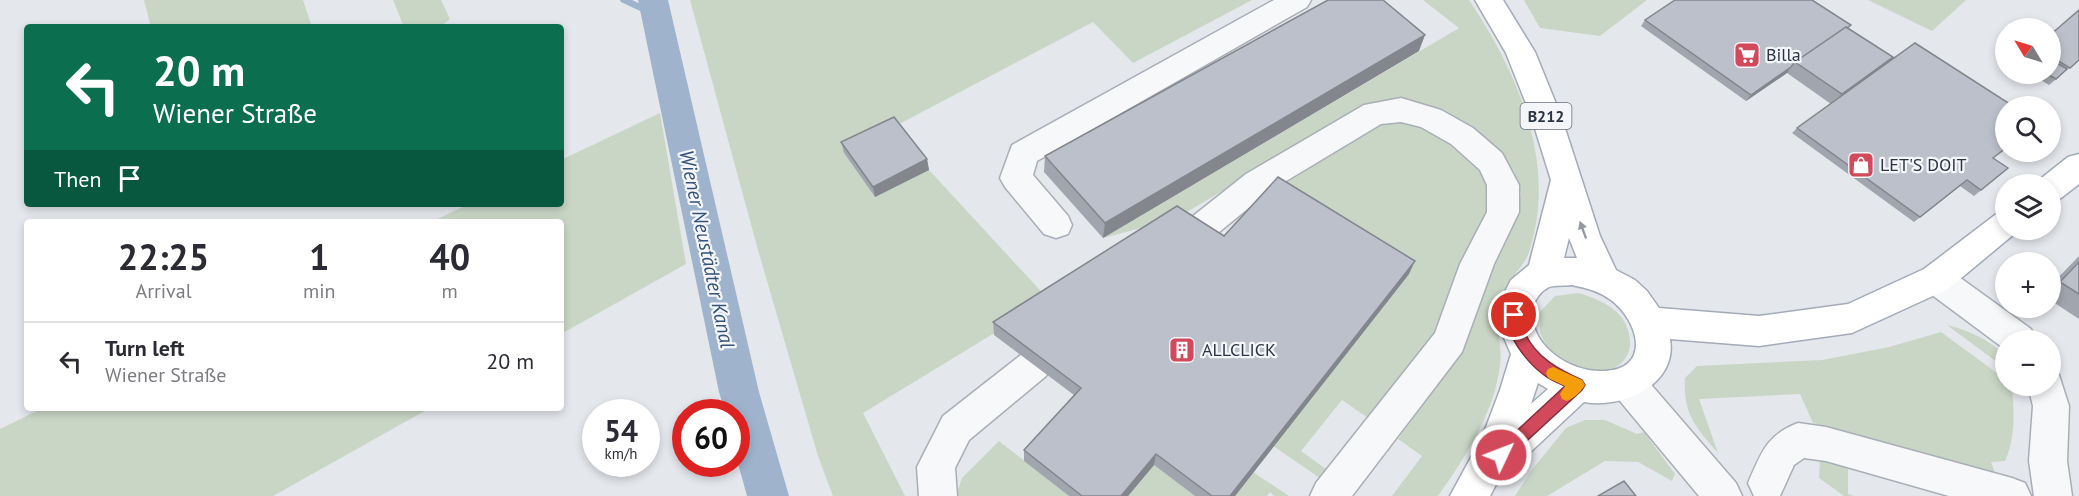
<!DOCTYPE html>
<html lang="en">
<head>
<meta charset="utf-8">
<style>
	body { margin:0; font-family:"PT Sans",sans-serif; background:#f2f2f3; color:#2b2b33; height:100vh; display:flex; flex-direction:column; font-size:22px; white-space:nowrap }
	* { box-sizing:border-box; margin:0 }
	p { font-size:20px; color:#7c7c81 }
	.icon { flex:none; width:33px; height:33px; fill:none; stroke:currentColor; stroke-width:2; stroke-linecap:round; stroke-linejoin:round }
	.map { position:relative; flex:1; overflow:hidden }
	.details { position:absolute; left:24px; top:219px; width:540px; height:192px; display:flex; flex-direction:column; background:#fff; border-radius:6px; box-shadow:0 3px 9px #0003 }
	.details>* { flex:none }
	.top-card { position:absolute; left:24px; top:24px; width:540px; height:183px; border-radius:6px; box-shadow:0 3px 9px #0003; background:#0b6e4f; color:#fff; overflow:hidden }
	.needle { width:39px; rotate:308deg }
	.controls { position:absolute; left:1995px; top:18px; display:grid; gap:12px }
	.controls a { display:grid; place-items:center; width:66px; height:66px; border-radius:50%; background:#fff; box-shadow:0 3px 9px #0003; font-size:30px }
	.speed { position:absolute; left:582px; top:399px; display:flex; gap:12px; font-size:30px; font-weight:700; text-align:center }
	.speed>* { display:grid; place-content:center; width:78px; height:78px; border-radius:50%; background:#fff; box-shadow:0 3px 9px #0003; line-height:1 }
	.speed small { font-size:15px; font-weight:400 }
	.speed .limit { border:9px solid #d22; background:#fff; color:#111 }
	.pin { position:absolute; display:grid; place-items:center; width:51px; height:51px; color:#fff; margin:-26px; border:3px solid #fff; border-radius:50%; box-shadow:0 2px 6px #0007 }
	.me { position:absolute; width:66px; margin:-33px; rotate:47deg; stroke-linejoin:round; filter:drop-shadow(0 0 4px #0008) }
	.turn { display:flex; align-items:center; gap:21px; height:126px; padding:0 30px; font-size:27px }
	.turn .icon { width:78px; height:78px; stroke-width:2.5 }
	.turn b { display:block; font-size:42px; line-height:51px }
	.then { display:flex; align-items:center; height:57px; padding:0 30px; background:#0003; gap:12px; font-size:22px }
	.eta { display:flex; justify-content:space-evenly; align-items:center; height:102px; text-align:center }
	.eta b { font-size:36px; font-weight:800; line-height:42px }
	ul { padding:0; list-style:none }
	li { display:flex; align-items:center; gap:18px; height:78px; padding:0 30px; border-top:2px solid #e1e1e2 }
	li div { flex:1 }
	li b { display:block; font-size:22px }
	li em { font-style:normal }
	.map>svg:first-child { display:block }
	.green { fill:#c9d6c5 }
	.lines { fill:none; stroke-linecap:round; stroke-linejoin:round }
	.stream { fill:#9fb4cc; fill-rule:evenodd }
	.canal { fill:#9fb4cc; fill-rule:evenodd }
	.minor-casing { stroke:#a9aeb7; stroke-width:3 }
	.major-casing { stroke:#a3abb8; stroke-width:3 }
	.minor { fill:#f7f8fa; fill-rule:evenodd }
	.major { fill:#fff; fill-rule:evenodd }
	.wall { fill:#a1a5ae }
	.shaded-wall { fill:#83868d }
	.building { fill:#bbc0ca; stroke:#83868d; stroke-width:1.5 }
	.oneway { fill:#959aa2 }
	.route { fill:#d1495b; stroke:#882f3b; stroke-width:1.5 }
	.slow { fill:#f59e0b }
	.labels { text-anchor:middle; stroke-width:4.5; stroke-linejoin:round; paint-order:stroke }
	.shield { fill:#f4f6f9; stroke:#676e7b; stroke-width:1.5 }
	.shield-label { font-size:16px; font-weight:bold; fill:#2b3445 }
	.poi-label { font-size:18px; fill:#2b3445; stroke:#f4f6f9; text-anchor:start }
	.water-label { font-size:20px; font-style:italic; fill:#34527a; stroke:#f4f6f9 }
</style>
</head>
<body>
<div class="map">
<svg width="2079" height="496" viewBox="0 0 2079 496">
	<rect width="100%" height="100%" fill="#e4e7ec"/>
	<path class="green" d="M144,0H303L312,27H151Z
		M393,0H441L450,19L440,27H404Z
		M690,0H1252L1133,63L1093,22L844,153L875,197L929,170L1049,300L863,413L905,496H833L818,456L758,250Z
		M1423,0H1469C1518,73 1558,164 1529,252C1523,270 1503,282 1499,302C1494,323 1503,345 1500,366C1494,413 1465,458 1438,496H1392L1422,456L1398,439L1463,350L1492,272L1516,221L1521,193L1514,171L1490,145L1461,123L1432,107L1399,100L1369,104L1175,219L1103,238L1459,28Z
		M1524,0H1647L1600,36L1540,28Z
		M1868,0H1966L1932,31Z
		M660,113L686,264L561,334V222H431L469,204H561V160Z
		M1406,122L1430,129L1455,145L1480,168L1491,188L1489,210L1463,256L1435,332L1368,418L1342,400L1301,451L1326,469L1320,478L1273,446L1274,191L1381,123Z
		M1578,293C1603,300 1629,312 1630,342C1631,350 1626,360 1619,365C1596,381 1550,360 1541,335C1539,329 1540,319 1540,312L1555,296Z
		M1947,325C1971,331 1987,339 2005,355V368Z
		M1941,332L2005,379L2006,386H2012C2014,411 2016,437 2005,461L1991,462L1995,473L1813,423L1800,394L1699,399L1718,453C1696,427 1683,415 1685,378L1697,366L1822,360L1889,347Z
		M43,408H430L273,496H0V429Z
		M1585,420H1605L1637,434L1644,432L1675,474L1672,481L1638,462L1605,461L1547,496H1515L1531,471L1566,428Z
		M999,441L1069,496H956L962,478Z
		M1820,460L1848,468V494L1854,496H1844L1819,478Z
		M1154,465L1195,496H1128Z
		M1253,472L1289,496H1274L1270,492L1267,496H1234Z"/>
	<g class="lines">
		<path class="stream" d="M620,0H632L659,13L661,15L659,17H653L621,2Z"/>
		<path class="canal" d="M638,0H668L759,392L789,496H747L736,456V412H725L719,392Z"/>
		<defs>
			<path id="minor" d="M1274,0H1311L1307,7L1037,161L1033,175L1068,216L1072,225L1068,234L1056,238L1044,234L1005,187L1000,178L1012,145Z
				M1401,98L1441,110L1473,128L1502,153L1519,185V212L1494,264L1462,352L1352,496H1310L1316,483L1435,333L1460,264L1487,212V185L1480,170L1451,144L1421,127L1401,122L1381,124L1268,192L1207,242L1195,246L1183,242L1179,233L1183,224L1246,174L1364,105Z
				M1936,265L1948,269L2031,329L2036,340H2006V350L1924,289L1919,279L1924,269Z
				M1034,349L1046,354L1052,365L1046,376L969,440L955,468L957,496H919L917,467L943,416L1022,354Z
				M1628,368L1641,373L1736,483L1742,496H1699L1615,395L1610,384L1615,373Z
				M2050,372L2059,375L2069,406L2067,461L2072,496H2034L2029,461L2033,406L2028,386H2050Z
				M1798,423L1826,427L2012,478L2025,483L2031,496H1949L1826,461L1804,458L1794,465L1780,496H1754L1748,483C1761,454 1766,435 1798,423Z"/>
			<path id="major" d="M1475,0H1503L1535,52L1561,116L1600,236L1616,270L1635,280L1647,291L1659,308L1759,316L1848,304L1924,269L1995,215L2006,211V230H2019L1948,289L1852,333L1759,346L1670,339C1678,385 1622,409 1584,402L1509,472L1501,475L1490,496H1450L1483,435L1500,390L1511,354L1498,324L1500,301L1511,280L1529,265L1551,180L1531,116L1506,53ZM1569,238L1577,258H1564ZM1572,285C1586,288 1599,291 1611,300C1639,321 1652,370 1603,371C1571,373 1527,345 1533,308C1534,300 1541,291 1549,287C1555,285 1565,286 1572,285ZM1538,383L1548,389L1531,404Z
				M2079,154V184L2061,198L2050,202V184H2036L2039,180L2068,157Z"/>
		</defs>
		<use href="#minor" class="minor-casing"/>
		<use href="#major" class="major-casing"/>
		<use href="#minor" class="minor"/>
		<use href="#major" class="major"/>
	</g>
	<path class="wall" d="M1645,20L1848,28L1893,57L1888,62L2006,106V148L1993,158L2008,168L1974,196L1960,186L1914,222L1792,133L1797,128L1831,104L1787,73L1746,101L1641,26Z
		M2050,35L2079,60L2049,85L2031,74H2050Z
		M1419,51L1103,238L1044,172L1045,156Z
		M841,142L927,159L929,170L875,197L844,153Z
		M1224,236L1409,274L1235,496H1195L1154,465L1128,496H1069L1024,461V450L1074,395L994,335L993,322Z
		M2079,256V319L2050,300V286Z"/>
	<path class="shaded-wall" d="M1425,35L1419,51L1103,238L1105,223Z
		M1893,57L1883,68L1832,104L1842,94Z
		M1791,67L1787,73L1746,101L1751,95Z
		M927,159L929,170L875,197L873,187Z
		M1415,261L1409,274L1235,496H1230Z
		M1156,454L1154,465L1128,496H1121Z"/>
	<path class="building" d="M1328,0H1383L1425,35L1105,223L1045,156Z
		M1675,0H1812L1851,25L1847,28L1846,27L1795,62L1791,67L1751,95L1645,20Z
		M2079,10V60L2070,68L2050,56V35Z
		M1846,27L1893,57L1842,94L1795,62Z
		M1915,43L2013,106H2006V148L1993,158L2008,168L1981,190L1967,180L1920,217L1797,128Z
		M2050,59L2067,69L2056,79L2047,74H2050Z
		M894,117L927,159L873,187L841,142Z
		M1278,177L1415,261L1230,496H1212L1156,454L1121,496H1082L1024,450L1081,388L993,322L1177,206L1224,236Z
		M2079,262V294L2060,282Z
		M1624,481L1636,496H1598Z"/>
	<defs><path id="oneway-solid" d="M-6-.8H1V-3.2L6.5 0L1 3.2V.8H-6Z" transform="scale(1.5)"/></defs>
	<use class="oneway" href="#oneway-solid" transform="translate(1583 230) rotate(-110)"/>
	<path class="route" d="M1514,309L1519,310C1523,318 1522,326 1525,333C1536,358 1560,370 1582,380L1585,385L1582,390L1506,460L1501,462L1496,460L1493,455L1496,450L1565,386C1558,383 1550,380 1544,375C1529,364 1500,331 1509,310Z"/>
	<path class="slow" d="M1553,367L1582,380L1585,385C1581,392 1574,398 1567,401L1562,399L1560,394L1565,386L1548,378L1546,373L1548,369Z"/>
	<defs>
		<symbol id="supermarket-square" viewBox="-11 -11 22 22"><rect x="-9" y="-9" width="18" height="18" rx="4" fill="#d1495b" stroke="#f4f6f9"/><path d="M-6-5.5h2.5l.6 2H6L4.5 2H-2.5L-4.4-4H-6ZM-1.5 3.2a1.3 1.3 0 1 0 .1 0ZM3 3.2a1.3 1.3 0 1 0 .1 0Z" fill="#fff"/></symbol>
		<symbol id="shop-square" viewBox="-11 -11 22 22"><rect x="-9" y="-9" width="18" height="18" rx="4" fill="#d1495b" stroke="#f4f6f9"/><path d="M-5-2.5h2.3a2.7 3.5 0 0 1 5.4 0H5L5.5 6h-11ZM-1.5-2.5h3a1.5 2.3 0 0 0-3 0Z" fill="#fff"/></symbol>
		<symbol id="building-square" viewBox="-11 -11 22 22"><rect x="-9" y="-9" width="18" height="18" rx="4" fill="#d1495b" stroke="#f4f6f9"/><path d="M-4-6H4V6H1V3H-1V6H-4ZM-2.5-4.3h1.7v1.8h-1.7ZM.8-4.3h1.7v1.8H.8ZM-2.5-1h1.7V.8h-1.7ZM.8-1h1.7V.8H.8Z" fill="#fff"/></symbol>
	</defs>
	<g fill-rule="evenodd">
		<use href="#supermarket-square" x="1732" y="40" width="30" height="30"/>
		<use href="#shop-square" x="1846" y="150" width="30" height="30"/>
		<use href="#building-square" x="1167" y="335" width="30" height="30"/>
	</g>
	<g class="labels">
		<rect class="shield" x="1520.5" y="103" width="51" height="26" rx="4.5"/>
		<g class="shield-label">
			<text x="1546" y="122">B212</text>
		</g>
		<g class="poi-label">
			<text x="1766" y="61">Billa</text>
			<text x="1880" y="171">LET'S DOIT</text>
			<text x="1202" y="356">ALLCLICK</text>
		</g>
		<g class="water-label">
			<text transform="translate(707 249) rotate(78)" y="7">Wiener Neustädter Kanal</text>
		</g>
	</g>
</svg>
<div class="controls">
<a><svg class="needle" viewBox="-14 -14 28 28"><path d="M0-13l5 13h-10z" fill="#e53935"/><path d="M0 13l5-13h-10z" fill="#7c7c81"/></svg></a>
<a><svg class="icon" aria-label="search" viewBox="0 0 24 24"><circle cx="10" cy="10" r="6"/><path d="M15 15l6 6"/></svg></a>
<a><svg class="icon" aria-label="layers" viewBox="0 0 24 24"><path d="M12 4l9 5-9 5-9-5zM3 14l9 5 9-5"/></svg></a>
<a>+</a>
<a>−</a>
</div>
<div class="speed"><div>54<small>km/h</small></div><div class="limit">60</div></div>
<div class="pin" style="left:1514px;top:315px;background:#d93025"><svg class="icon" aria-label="arrive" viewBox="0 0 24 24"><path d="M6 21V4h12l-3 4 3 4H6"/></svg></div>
<svg class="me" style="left:1501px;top:455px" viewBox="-20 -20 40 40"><circle r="17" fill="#d1495b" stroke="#fff" stroke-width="3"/><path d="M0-11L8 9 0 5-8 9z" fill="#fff"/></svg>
<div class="top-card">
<div class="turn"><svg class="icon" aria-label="left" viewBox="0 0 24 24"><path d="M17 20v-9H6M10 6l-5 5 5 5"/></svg><div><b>20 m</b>Wiener Straße</div></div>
<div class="then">Then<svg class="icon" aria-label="arrive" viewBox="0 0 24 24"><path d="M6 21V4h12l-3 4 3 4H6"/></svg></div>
</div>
<section class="details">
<div class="eta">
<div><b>22:25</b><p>Arrival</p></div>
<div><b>1</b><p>min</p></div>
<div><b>40</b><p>m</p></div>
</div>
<ul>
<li><svg class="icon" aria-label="left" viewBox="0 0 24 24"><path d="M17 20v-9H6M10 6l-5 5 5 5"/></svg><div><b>Turn left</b><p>Wiener Straße</p></div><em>20 m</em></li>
</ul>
</section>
</div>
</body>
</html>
